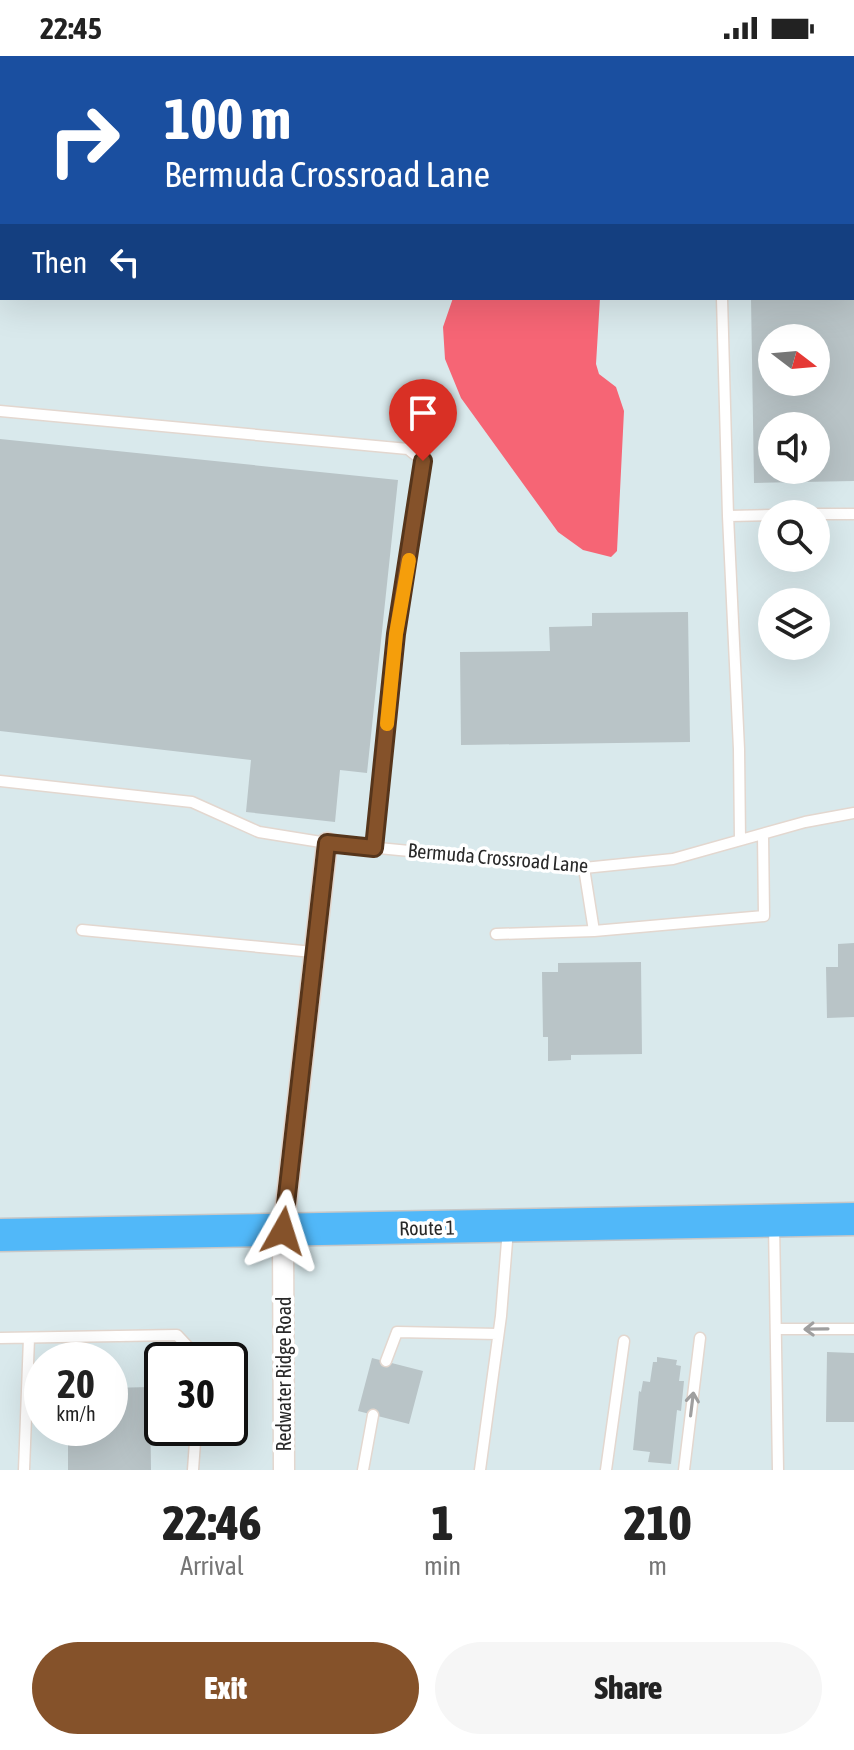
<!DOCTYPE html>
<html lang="en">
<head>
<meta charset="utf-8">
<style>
	body { margin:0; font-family:"Asap Condensed",sans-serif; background:#f6f6f6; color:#222; height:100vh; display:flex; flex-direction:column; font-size:30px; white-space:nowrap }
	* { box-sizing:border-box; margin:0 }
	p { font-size:26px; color:#767676 }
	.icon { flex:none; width:44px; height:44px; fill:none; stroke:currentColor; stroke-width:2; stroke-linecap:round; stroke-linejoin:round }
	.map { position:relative; height:1414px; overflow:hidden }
	.drawer { display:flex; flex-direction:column; background:#fff; flex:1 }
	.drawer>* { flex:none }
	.top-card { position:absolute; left:0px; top:0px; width:854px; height:244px; box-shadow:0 8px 32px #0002; background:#1a4fa0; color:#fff; overflow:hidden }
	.needle { width:52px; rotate:106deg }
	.buttons { position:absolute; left:758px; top:268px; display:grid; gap:16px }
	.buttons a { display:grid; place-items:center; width:72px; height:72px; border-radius:50%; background:#fff; box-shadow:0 8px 32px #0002; font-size:40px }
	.speed { position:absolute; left:24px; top:1286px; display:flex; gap:16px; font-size:40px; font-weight:700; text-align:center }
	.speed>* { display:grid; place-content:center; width:104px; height:104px; border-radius:50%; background:#fff; box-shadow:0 8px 32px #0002; line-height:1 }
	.speed small { font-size:20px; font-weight:400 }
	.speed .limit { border:4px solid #111; border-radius:12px; background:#fff; color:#111 }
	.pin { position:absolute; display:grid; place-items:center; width:68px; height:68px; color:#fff; margin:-82px -34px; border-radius:50% 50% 50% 0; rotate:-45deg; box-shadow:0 0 8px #0007 }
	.pin .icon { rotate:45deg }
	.me { position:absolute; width:88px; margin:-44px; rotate:6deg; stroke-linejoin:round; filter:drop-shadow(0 0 6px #0008) }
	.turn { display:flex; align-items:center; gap:28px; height:168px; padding:0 32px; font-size:36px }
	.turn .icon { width:104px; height:104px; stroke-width:2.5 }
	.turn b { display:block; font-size:56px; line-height:68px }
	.then { display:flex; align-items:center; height:76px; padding:0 32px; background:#0003; gap:16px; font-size:30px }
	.eta { display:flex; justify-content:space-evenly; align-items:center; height:136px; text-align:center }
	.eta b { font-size:48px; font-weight:800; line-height:56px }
	.cta { display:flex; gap:16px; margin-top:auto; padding:16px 32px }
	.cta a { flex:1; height:92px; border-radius:48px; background:#85522a; color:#fff; font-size:32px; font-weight:800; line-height:92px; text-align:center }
	.cta a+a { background:#f6f6f6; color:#222 }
	.status { display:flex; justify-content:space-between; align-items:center; height:56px; padding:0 40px; background:#fff; direction:ltr }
	.status svg { height:22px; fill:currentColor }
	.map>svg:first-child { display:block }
	.green { fill:#aa92e7 }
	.water { fill:#f66575 }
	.building { fill:#b9c4c7; fill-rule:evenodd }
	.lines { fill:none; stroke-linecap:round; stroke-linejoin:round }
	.lane-casing { stroke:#e3d7cf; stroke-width:13 }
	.street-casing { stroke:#e3d7cf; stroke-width:23 }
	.primary-casing { stroke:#c7c7c7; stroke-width:35 }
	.lane { stroke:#fff; stroke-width:10 }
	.street { stroke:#fff; stroke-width:20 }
	.primary { stroke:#51b8f9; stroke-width:32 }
	.oneway { stroke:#9f9f9f }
	.route-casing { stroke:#56351b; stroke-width:20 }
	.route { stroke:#85522a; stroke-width:14 }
	.slow { stroke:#f59e0b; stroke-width:14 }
	.labels { text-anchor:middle; stroke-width:7; stroke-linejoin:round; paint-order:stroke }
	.street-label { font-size:20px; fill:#292929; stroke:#fff }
</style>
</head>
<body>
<div class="status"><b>22:45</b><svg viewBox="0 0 49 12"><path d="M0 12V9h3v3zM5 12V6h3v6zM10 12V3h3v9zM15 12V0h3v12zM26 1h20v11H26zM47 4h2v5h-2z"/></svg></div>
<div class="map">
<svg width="854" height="1414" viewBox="0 0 854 1414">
	<rect width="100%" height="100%" fill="#d9e9ec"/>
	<path class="green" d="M0,0H92L2,2V49Z
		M113,0H489L490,2H112Z"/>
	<path class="water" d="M453,242H600L596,308L599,318L616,331L624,355L617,495L611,501L583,494L558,476L461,342L445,303L443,271Z"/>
	<path class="building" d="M751,242H854V425L754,427ZM772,282H816V326H772ZM772,370H816V414H772Z
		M0,383L398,424L367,717L340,714L335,766L246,756L251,704L0,675Z
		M688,556L690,686L461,689L460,596L550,595L549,571L592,570V557Z
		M854,887V961L827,962L826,911H838V888Z
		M641,906L642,998L571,999V1004L548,1005V981H543L542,916H558V907Z
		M827,1296L854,1297V1366H826Z
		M657,1301L677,1304L676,1309L681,1310L679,1325H684L681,1355L677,1354L671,1408L648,1406L650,1396L633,1394L639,1335L641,1336L643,1325L650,1326L653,1306H657Z
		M372,1302L423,1315L409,1368L358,1355Z
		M150,1331L151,1414H68V1375H74V1372H110V1332Z"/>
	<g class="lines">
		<defs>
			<path id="lane" d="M103,2V0
				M852,188H854
				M722,242L728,460L739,693L740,784
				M0,355L408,393L423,405L396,578L374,792
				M816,458H854
				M728,460L772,459
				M0,725L192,746L259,776L327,787L584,812L673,803L805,766L854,757
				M584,812L594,875
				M82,874L313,896
				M496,878L594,875L764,860L763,778
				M774,1167L778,1414
				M777,1273H854
				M0,1282L177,1279L191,1294L192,1304
				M386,1305L397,1276L498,1278
				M24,1414L29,1282
				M193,1414L196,1372
				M363,1414L373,1359
				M480,1414L501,1260L508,1173
				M606,1414L624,1285
				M684,1414L700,1282"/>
			<path id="street" d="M498,0L499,2
				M0,65H2
				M284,1414L283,1175L327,787"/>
			<path id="primary" d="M0,1179L854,1163"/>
		</defs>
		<use href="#lane" class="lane-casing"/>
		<use href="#street" class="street-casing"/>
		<use href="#primary" class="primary-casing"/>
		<use href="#lane" class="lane"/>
		<use href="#street" class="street"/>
		<use href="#primary" class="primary"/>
	</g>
	<defs><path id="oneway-shaft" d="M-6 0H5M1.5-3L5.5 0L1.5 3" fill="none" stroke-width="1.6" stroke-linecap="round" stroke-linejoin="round" transform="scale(2)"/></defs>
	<g class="oneway">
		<use href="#oneway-shaft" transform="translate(816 1273) rotate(179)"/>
		<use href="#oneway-shaft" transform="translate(692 1348) rotate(-83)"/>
	</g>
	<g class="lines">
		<defs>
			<path id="route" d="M283,1175L327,787L374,792L396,578L423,405"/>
		</defs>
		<use href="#route" class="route-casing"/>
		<use href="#route" class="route"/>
		<path class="slow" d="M387,668L396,578L409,504"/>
	</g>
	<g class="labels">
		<g class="street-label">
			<text transform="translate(498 802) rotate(5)" y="7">Bermuda Crossroad Lane</text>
			<text transform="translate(427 1172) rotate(-1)" y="7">Route 1</text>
			<text transform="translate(284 1318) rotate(-90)" y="7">Redwater Ridge Road</text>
		</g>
	</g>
</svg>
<div class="buttons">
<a><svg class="needle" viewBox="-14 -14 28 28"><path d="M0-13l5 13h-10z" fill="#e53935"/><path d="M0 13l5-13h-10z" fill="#767676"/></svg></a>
<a><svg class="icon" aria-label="sound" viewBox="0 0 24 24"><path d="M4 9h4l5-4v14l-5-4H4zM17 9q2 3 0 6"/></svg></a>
<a><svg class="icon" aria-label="search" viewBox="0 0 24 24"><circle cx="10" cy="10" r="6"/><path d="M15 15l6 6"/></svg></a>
<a><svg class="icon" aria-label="layers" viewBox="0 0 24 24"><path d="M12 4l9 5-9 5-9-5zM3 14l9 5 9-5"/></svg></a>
</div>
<div class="speed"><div>20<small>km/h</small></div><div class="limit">30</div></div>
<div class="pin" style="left:423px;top:405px;background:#d93025"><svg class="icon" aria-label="arrive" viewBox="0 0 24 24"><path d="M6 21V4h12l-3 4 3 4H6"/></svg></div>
<svg class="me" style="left:283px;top:1175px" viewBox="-20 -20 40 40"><path d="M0-17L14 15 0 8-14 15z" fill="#85522a" stroke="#fff" stroke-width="4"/></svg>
<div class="top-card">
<div class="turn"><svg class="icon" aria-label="right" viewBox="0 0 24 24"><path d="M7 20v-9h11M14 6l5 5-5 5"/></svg><div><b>100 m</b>Bermuda Crossroad Lane</div></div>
<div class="then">Then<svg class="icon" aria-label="left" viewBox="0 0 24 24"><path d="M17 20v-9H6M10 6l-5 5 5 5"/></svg></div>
</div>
</div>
<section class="drawer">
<div class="eta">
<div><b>22:46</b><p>Arrival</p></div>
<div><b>1</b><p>min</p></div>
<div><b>210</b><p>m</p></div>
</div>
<div class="cta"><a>Exit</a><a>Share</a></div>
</section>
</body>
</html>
